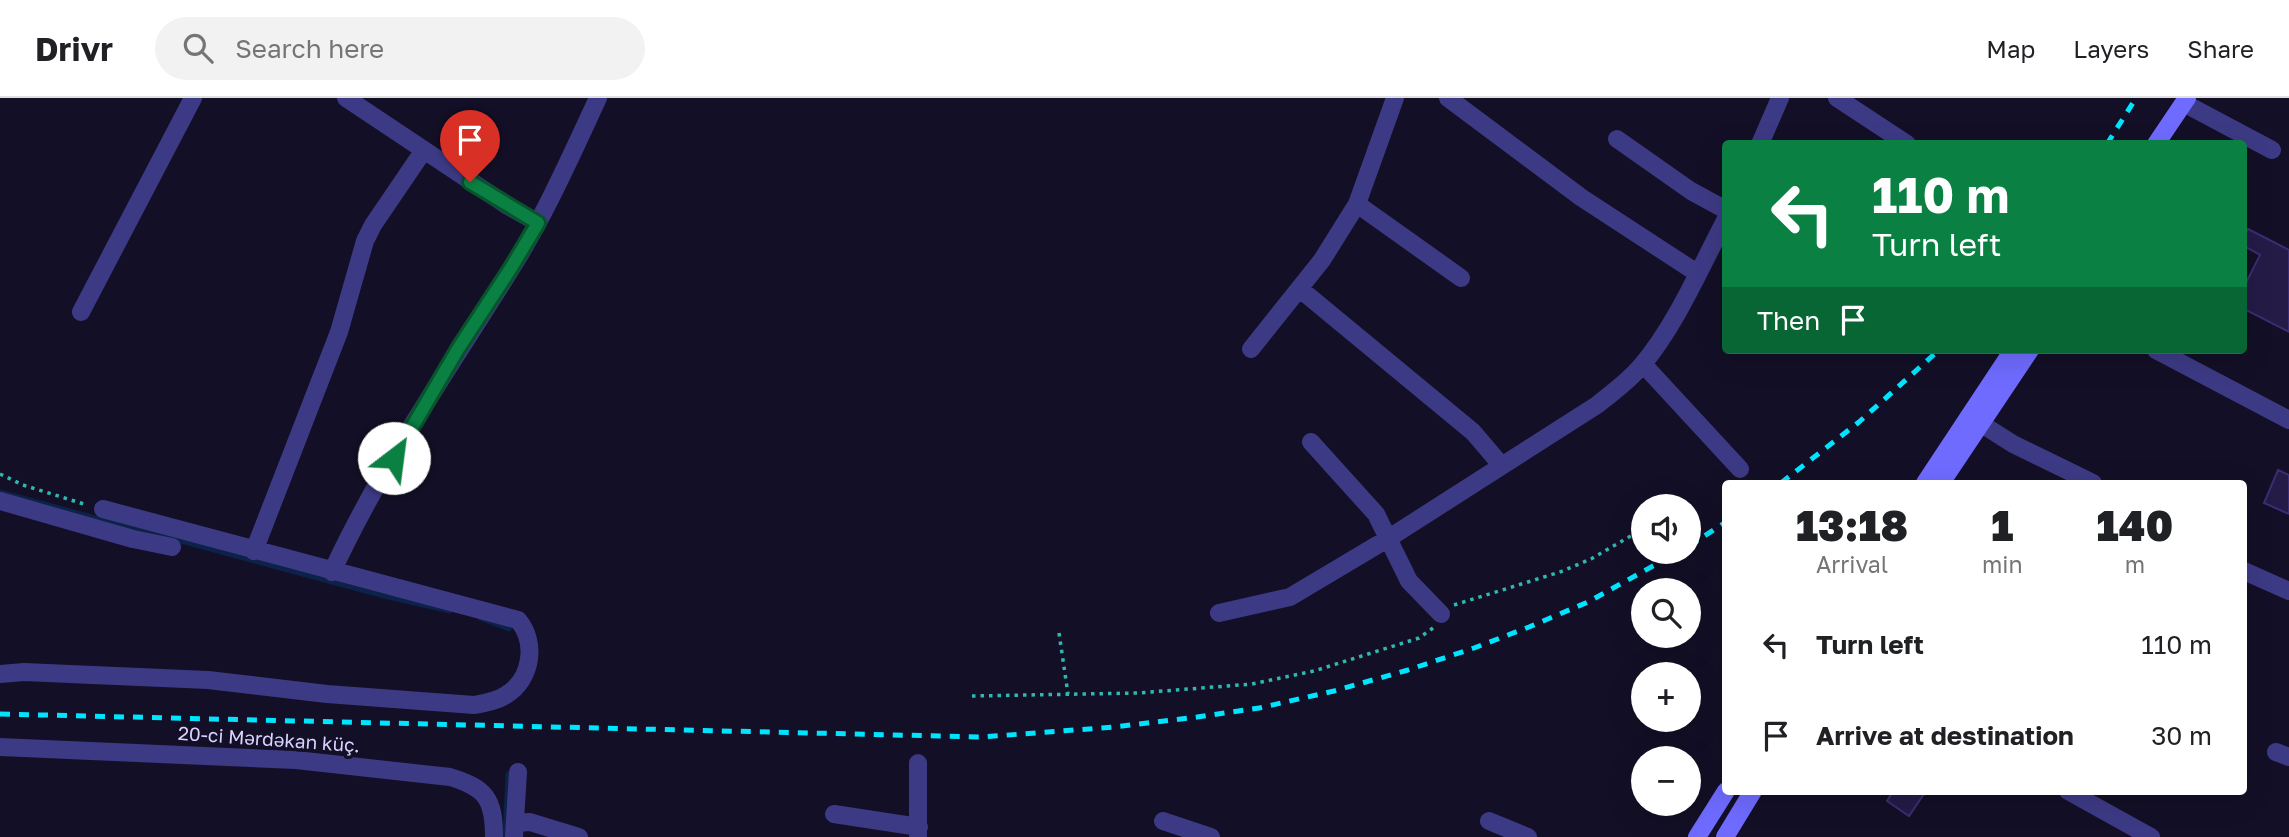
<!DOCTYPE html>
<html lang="en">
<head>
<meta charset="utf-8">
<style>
	body { margin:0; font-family:"Golos Text",sans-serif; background:#f2f2f2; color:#202124; height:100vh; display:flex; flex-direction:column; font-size:26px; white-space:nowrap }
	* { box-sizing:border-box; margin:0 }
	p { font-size:23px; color:#757577 }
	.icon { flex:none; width:38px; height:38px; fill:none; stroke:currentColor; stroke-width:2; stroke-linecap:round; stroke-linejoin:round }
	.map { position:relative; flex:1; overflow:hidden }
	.details { position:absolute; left:1722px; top:382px; width:525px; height:315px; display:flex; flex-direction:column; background:#fff; border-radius:7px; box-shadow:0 7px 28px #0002 }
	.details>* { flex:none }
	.top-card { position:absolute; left:1722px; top:42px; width:525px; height:214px; border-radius:7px; box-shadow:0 7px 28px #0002; background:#0b8043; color:#fff; overflow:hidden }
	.buttons { position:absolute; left:1631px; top:396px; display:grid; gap:14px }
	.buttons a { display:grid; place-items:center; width:70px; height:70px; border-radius:50%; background:#fff; box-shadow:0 7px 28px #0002; font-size:35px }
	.pin { position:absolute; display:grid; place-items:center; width:60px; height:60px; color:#fff; margin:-72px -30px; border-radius:50% 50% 50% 0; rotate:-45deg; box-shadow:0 0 7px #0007 }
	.pin .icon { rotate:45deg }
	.me { position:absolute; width:77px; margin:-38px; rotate:30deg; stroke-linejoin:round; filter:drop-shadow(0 0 5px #0008) }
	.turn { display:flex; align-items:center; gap:24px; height:147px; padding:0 35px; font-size:32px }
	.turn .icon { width:91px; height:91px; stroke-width:2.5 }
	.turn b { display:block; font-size:49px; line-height:60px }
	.then { display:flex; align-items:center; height:66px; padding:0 35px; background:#0003; gap:14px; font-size:26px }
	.eta { display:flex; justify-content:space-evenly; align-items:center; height:119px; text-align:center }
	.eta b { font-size:42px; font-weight:800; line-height:49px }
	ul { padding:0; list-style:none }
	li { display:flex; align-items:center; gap:21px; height:91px; padding:0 35px }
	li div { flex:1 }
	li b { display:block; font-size:26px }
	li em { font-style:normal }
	header { display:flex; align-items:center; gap:42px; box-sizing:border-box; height:98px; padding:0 35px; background:#fff; border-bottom:2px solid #e0e0e0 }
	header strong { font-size:33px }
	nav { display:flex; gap:38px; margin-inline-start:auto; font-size:24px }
	.search { width:490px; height:63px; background:#f2f2f2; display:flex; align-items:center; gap:18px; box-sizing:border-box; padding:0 24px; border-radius:38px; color:#757577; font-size:26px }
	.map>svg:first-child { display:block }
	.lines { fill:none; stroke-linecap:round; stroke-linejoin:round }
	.stream { stroke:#0c2248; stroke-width:5 }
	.building { fill:#241b47; stroke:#3b2d73; stroke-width:2 }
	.path { stroke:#2fb8b0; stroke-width:3.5; stroke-dasharray:3.5 5; stroke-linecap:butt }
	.minor { stroke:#3d3a85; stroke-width:18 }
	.tertiary { stroke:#3d3a85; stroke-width:18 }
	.secondary { stroke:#6f6bff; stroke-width:18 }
	.rail { stroke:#00e5ff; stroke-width:5; stroke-dasharray:10 9; stroke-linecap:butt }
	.route-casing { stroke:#07532c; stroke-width:18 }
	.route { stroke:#0b8043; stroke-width:12 }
	.labels { text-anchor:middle; stroke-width:7; stroke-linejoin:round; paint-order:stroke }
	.street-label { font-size:19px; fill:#d9d4ff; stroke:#130f26 }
</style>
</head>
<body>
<header>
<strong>Drivr</strong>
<div class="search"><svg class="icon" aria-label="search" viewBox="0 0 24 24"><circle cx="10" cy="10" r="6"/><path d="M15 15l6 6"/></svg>Search here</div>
<nav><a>Map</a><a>Layers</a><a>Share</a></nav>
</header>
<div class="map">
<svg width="2289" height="739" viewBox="0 0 2289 739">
	<rect width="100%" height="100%" fill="#130f26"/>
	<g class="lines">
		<path class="stream" d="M0,394L384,498L450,513
			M480,520L509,531
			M505,739L508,676"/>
	</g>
	<path class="building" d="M2248,131L2289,152V234L2244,211V189L2260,157L2244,148V139Z
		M2278,372L2289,377V416L2264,405Z
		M1893,693H1926L1909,718L1887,703Z"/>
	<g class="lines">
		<path class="path" d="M0,376L23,387L87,407
			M1454,507L1560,474L1591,461L1643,431
			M1059,535L1068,596
			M972,598L1138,595L1252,586L1314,573L1419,540L1433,530"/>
		<path class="minor" d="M346,0L508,108L538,125
			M1448,0L1582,100L1697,175
			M1837,0L1907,46
			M2193,10L2272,52
			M1617,41L1691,93L1726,112
			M1760,46L1780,0
			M1357,106L1461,180
			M1300,191L1473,334L1502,368
			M81,214L193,0
			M1251,251L1322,162L1357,106L1395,0
			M2156,252L2289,322
			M1643,266L1740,371
			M1311,344L1376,416L1409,483L1441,516
			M0,403L133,441L172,449
			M254,453L339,234L365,143L373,127L424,52
			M332,474C381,368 449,270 511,171C545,117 571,58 598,0
			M1219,515L1290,499L1389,440L1597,307C1613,294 1629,283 1642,267C1676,227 1701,168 1726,121
			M0,576L24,574L208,582L327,596L474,607C485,605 497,603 506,597C532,581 537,544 518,522L103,411
			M0,649L296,662L450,679C486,690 494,701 494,739
			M2276,654L2289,659
			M2068,693L2151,739
			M834,716L919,729
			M1163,723L1211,739
			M1489,723L1528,739
			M515,725L530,724L579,739
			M514,739L518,674
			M918,739V665"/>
		<path class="tertiary" d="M1969,318L2013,346L2093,385
			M2244,473L2289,493"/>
		<path class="secondary" d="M2156,46L2187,0
			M1925,385L2013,252
			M1941,385L2030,252
			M1697,739L1726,693
			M1725,739L1753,693"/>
		<path class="rail" d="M2107,46L2136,0
			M1781,385L1859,324L1939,252
			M1689,448L1726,424
			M0,616L982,639L1114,629L1197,619L1259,610L1334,593L1408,572L1474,550L1529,529L1588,504L1680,453"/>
	</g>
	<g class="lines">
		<defs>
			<path id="route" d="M394,360L458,251L511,170L538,125L470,84"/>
		</defs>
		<use href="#route" class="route-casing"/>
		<use href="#route" class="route"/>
	</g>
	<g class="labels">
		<g class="street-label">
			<text transform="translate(269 641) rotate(4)" y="7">20-ci Mərdəkan küç.</text>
		</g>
	</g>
</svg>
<div class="buttons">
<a><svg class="icon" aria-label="sound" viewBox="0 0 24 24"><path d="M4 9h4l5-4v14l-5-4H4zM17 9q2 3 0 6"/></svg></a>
<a><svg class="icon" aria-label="search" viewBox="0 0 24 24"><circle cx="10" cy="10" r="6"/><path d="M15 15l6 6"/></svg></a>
<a>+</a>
<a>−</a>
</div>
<div class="pin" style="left:470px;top:84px;background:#d93025"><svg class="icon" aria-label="arrive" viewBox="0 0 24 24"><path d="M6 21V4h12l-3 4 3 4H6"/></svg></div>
<svg class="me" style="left:394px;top:360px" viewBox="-20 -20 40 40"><circle r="19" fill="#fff"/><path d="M0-13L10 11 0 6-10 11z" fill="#0b8043"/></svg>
<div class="top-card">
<div class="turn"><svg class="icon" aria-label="left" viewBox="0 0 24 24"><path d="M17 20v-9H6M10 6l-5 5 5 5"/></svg><div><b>110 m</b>Turn left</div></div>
<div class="then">Then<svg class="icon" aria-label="arrive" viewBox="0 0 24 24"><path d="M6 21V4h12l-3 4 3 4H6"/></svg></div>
</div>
<section class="details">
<div class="eta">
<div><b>13:18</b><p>Arrival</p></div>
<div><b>1</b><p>min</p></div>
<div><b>140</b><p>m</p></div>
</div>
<ul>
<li><svg class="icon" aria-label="left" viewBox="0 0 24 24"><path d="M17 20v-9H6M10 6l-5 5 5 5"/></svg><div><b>Turn left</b></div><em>110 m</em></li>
<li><svg class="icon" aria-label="arrive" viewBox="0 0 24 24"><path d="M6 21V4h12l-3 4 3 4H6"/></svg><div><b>Arrive at destination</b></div><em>30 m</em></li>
</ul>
</section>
</div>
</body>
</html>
